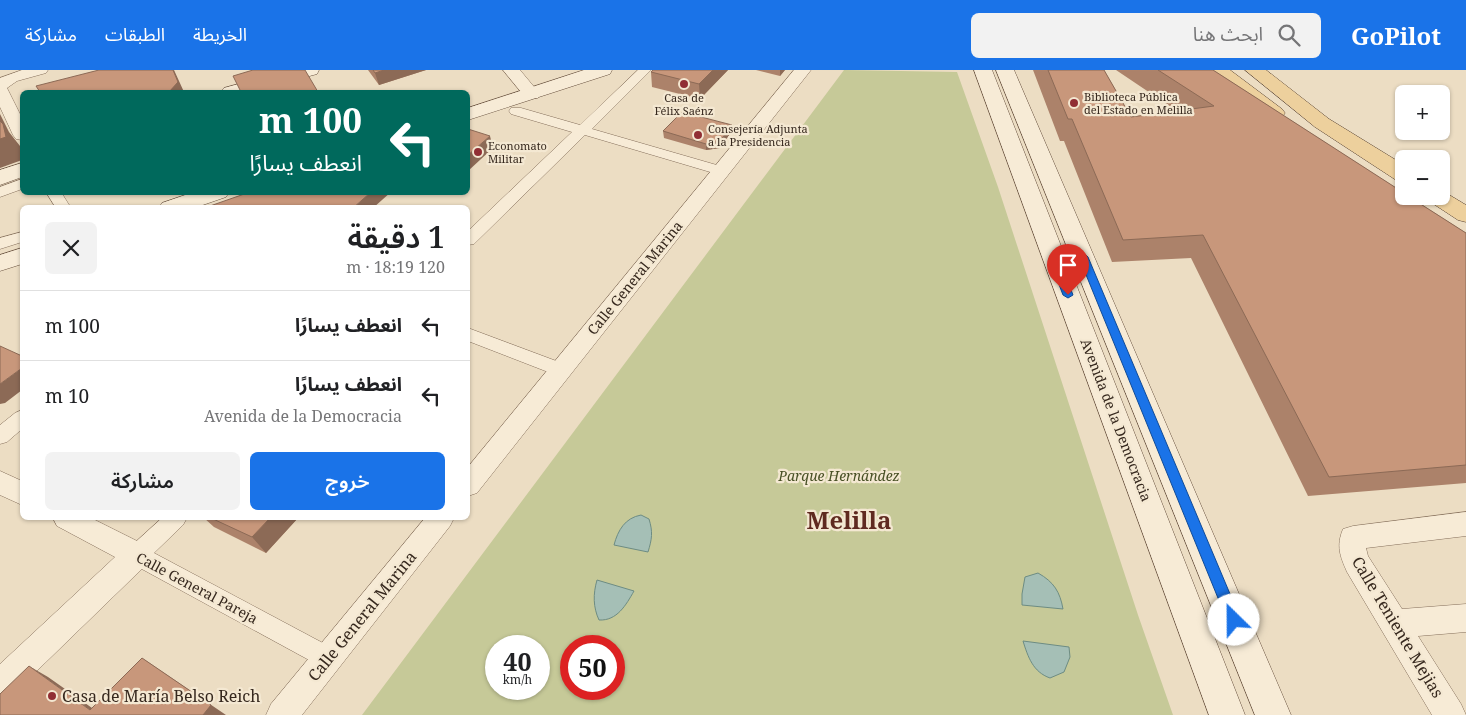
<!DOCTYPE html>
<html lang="ar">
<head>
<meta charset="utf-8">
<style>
	body { margin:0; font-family:"Noto Serif","Noto Sans Arabic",serif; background:#f2f2f2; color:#202124; direction:rtl; height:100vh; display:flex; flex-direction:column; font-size:19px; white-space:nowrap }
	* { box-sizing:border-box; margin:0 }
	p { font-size:16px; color:#757577 }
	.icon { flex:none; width:28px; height:28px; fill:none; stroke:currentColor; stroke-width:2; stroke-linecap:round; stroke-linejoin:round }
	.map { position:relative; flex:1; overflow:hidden; direction:ltr }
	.panel { position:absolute; left:20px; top:135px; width:450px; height:315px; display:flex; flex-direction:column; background:#fff; border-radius:8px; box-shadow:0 1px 4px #0004; direction:rtl }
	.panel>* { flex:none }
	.hud { position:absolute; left:20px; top:20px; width:450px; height:105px; border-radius:8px; box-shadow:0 1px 4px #0004; direction:rtl; background:#00695c; color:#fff; overflow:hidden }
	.buttons { position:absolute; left:1395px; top:15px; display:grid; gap:10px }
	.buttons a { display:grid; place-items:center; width:55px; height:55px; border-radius:8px; background:#fff; box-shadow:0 1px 4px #0004; font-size:25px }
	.speed { position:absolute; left:485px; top:565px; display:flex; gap:10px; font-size:25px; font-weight:700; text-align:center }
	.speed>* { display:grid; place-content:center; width:65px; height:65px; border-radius:50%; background:#fff; box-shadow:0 1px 4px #0004; line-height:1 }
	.speed small { font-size:12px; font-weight:400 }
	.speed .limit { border:8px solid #d22; background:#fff; color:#111 }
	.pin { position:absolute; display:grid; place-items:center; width:42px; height:42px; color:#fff; margin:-51px -21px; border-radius:50% 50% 50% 0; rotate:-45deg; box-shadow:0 0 5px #0007 }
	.pin .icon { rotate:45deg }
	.me { position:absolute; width:55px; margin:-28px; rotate:337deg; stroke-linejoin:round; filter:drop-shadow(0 0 4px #0008) }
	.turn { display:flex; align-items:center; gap:18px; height:105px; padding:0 25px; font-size:22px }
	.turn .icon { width:65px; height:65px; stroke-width:2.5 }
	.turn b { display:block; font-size:35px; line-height:42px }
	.round { display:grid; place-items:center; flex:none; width:52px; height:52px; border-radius:8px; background:#f2f2f2 }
	.headline { display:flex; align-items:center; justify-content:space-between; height:85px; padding:0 25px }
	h1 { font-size:30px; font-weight:600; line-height:38px }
	.button { display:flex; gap:10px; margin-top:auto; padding:10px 25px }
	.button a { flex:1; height:58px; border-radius:8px; background:#1a73e8; color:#fff; font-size:20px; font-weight:600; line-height:58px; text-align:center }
	.button a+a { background:#f2f2f2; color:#202124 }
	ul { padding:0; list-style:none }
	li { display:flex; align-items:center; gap:15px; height:70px; padding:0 25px; border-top:1px solid #e0e0e0 }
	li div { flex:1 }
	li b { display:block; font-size:19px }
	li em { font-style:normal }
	header { display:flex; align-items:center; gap:30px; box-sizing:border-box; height:70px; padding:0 25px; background:#1a73e8; color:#fff }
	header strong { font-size:24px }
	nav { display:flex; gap:28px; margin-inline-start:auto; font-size:18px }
	.search { width:350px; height:45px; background:#f2f2f2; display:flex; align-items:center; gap:12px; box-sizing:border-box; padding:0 18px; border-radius:8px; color:#757577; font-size:19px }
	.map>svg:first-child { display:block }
	.green { fill:#c6c998; fill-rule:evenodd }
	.water { fill:#a5bfb6; stroke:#6d8c83 }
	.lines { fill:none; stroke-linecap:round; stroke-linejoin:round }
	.pedestrian-casing { stroke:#856f5b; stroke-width:1 }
	.minor-casing { stroke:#856f5b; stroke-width:1 }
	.secondary-casing { stroke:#67503e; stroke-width:1 }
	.primary-casing { stroke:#533e2f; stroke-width:1 }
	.pedestrian { fill:#f7ebd6; fill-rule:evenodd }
	.minor { fill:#f7ebd6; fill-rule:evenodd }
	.secondary { fill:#f7ebd6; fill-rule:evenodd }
	.primary { fill:#edd09d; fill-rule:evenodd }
	.wall { fill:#ac826a }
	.shaded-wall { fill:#8c6a56 }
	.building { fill:#c8977b; stroke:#8c6a56 }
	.route { fill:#1a73e8; stroke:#114b97 }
	.poi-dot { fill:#912e34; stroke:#f4e8d2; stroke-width:2 }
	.labels { text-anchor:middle; stroke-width:4.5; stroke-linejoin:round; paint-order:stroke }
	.far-poi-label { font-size:11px; fill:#36281e; stroke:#f4e8d2; text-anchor:start }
	.street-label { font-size:14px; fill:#36281e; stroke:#f4e8d2 }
	.park-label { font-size:14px; font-style:italic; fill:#495126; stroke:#f4e8d2 }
	.near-street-label { font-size:16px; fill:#36281e; stroke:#f4e8d2 }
	.near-poi-label { font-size:16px; fill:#36281e; stroke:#f4e8d2; text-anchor:start }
	.town-label { font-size:24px; font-weight:bold; fill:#602a20; stroke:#f4e8d2 }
</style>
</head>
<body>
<header>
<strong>GoPilot</strong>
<div class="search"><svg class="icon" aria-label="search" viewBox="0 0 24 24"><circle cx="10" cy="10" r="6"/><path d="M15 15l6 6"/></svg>ابحث هنا</div>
<nav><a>الخريطة</a><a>الطبقات</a><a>مشاركة</a></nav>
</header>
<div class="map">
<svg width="1466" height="645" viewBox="0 0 1466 645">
	<rect width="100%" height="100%" fill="#ecddc3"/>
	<path class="green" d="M844,0L957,2L998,117L1138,545L1173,645H362ZM496,576H539V619H496ZM571,576H614V619H571Z"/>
	<path class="water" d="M641,445L649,449C653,462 652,469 648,482L614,475C618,460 625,448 641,445Z
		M1038,503C1054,512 1060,522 1063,539L1022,535V524L1025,507Z
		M597,510L634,521C626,535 617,551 599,550C593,537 593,524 597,510Z
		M1023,571L1069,577L1070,587L1064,602L1050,608C1033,602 1028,587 1023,571Z"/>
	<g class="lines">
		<defs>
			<path id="pedestrian" d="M638,0H651L592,59L727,98L729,101L727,104H717L585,65L474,174L468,175V161L572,62L511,44L509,41L511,38H521L580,55Z
				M22,109V119L0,127V117Z
				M46,122H61L71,138H56Z
				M22,162V172L0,179V168Z
				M468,258L567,295L570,300L567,305L561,307L468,271Z
				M22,340V359L7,372L0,374V355L15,343Z
				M162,448H187L183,455L154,483L336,580L340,588L336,596L328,600L320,596L129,492L126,485L129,478Z"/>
			<path id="minor" d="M22,0H48L46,3L17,11L7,18L22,48V70L16,69L13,65L0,37V8Z
				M503,0H520L540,24L538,28H526Z
				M794,0H811L477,423L468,426V397Z
				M0,401L22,411V435L0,425Z
				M1466,442V466L1366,478L1368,486L1402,539L1466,534V562L1418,566L1461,634L1466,645H1432L1347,502C1340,486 1336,476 1343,459L1353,456Z
				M53,448H91L147,476L151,485L147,494L11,626L0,630V594L115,487L57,456Z
				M425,448H454L450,456L302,645H266L271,634Z"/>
			<path id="secondary" d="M289,0H319L317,4L251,22H221L224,18Z
				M584,0H612L610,4L468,50V38Z
				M974,0H992L1245,645H1209Z
				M996,0H1014L1291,645H1255Z
				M22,93V107L0,115V100Z
				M194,122H229L226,127L194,138H159L162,133Z
				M22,178V194L0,201V185Z"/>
			<path id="primary" d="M1209,0H1230L1282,39L1285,43L1282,47L1275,49L1268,47Z
				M1245,0H1266L1329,49L1404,95V111L1396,110L1315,57Z
				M1441,120L1466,135V152L1458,150L1429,131L1426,126H1441Z"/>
		</defs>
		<use href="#pedestrian" class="pedestrian-casing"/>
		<use href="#minor" class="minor-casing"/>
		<use href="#secondary" class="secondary-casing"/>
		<use href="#primary" class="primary-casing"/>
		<use href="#pedestrian" class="pedestrian"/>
		<use href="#minor" class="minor"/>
		<use href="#secondary" class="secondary"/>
		<use href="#primary" class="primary"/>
	</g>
	<path class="wall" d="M368,0H426L379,15Z
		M653,0H728L700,29L652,17L651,2Z
		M756,0H785L780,6Z
		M1033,0H1104L1131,47L1177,41L1116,0H1213L1466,163V413L1308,426L1191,188L1112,192L1064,71H1060Z
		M663,61H732L720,78L706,80L664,68Z
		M204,448H298L266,483L214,457Z"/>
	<path class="shaded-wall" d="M173,0H174L184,22H169Z
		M384,0H426L379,15L375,3Z
		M713,0H728L700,29L699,14Z
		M780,0H785L780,6Z
		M0,44L9,62L20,76L22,86V90L0,98Z
		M732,55V61L720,78L706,80V74Z
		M490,66L493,78L468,101V85Z
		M371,122H391L373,138H353Z
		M22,298V320L5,333L0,334V314Z
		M270,448H298L266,483L252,467Z
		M142,588L226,645H203Z
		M29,596L48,607L102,645L90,640Z"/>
	<path class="building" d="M99,0H173L178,12L169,22H40L36,16Z
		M253,0H305L318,22H241L233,6Z
		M373,0H384L375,3Z
		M653,0H713L699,14L651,2Z
		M1048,0H1104L1131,47L1214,36L1158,0H1213L1404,123V126H1408L1466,163V395L1329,407L1203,165L1123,170L1072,49H1068Z
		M682,42L732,55L720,71L706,74L663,61Z
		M0,51L3,54L6,67L0,69Z
		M468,59L490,66L468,85Z
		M250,122H371L353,138H215L210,136Z
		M0,276L22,286V298L0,314Z
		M211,448H270L252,467Z
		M142,588L211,635L203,645H0V624L29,596L90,640Z"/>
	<path class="route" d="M1084,183L1088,187L1241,550L1239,555L1234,557L1229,555L1080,190L1060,191L1073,225L1068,228L1063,225L1049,188L1054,184Z"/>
	<g class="poi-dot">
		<circle cx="684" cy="14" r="5"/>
		<circle cx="1074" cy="33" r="5"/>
		<circle cx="698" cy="65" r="5"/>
		<circle cx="478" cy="82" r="5"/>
		<circle cx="52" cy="626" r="5"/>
	</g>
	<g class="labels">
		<g class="far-poi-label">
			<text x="1084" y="31">Biblioteca Pública<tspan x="1084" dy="13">del Estado en Melilla</tspan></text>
			<text x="684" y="32" text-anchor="middle">Casa de<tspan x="684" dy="13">Félix Saénz</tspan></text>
			<text x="708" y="63">Consejería Adjunta<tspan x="708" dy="13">a la Presidencia</tspan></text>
			<text x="488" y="80">Economato<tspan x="488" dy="13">Militar</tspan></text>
		</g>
		<g class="street-label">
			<text transform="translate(635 208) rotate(-51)" y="5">Calle General Marina</text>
			<text transform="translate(1116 350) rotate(69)" y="5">Avenida de la Democracia</text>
			<text transform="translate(197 518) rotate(28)" y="5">Calle General Pareja</text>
		</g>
		<g class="park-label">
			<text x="839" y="411">Parque Hernández</text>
		</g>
		<g class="near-street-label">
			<text transform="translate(362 546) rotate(-51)" y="6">Calle General Marina</text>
			<text transform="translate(1398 557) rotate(59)" y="6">Calle Teniente Mejias</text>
		</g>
		<g class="near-poi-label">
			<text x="62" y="632">Casa de María Belso Reich</text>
		</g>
		<g class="town-label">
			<text x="849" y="459">Melilla</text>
		</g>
	</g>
</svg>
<div class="buttons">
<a>+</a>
<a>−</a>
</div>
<div class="speed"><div>40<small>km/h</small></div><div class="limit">50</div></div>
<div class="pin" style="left:1068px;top:225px;background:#d93025"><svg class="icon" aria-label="arrive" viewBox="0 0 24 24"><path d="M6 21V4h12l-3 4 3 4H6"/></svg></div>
<svg class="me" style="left:1234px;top:550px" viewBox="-20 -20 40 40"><circle r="19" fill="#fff"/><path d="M0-13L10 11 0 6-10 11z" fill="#1a73e8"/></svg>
<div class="hud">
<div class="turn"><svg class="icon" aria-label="left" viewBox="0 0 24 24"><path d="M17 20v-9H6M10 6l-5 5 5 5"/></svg><div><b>100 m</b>انعطف يسارًا</div></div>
</div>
<section class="panel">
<div class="headline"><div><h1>1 دقيقة</h1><p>120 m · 18:19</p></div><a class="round"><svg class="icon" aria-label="close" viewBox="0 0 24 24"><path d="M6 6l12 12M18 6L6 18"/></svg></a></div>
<ul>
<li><svg class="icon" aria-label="left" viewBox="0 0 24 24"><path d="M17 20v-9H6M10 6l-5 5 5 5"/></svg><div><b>انعطف يسارًا</b></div><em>100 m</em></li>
<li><svg class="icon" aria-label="left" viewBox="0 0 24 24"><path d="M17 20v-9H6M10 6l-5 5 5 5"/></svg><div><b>انعطف يسارًا</b><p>Avenida de la Democracia</p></div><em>10 m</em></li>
</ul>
<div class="button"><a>خروج</a><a>مشاركة</a></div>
</section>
</div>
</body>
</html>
